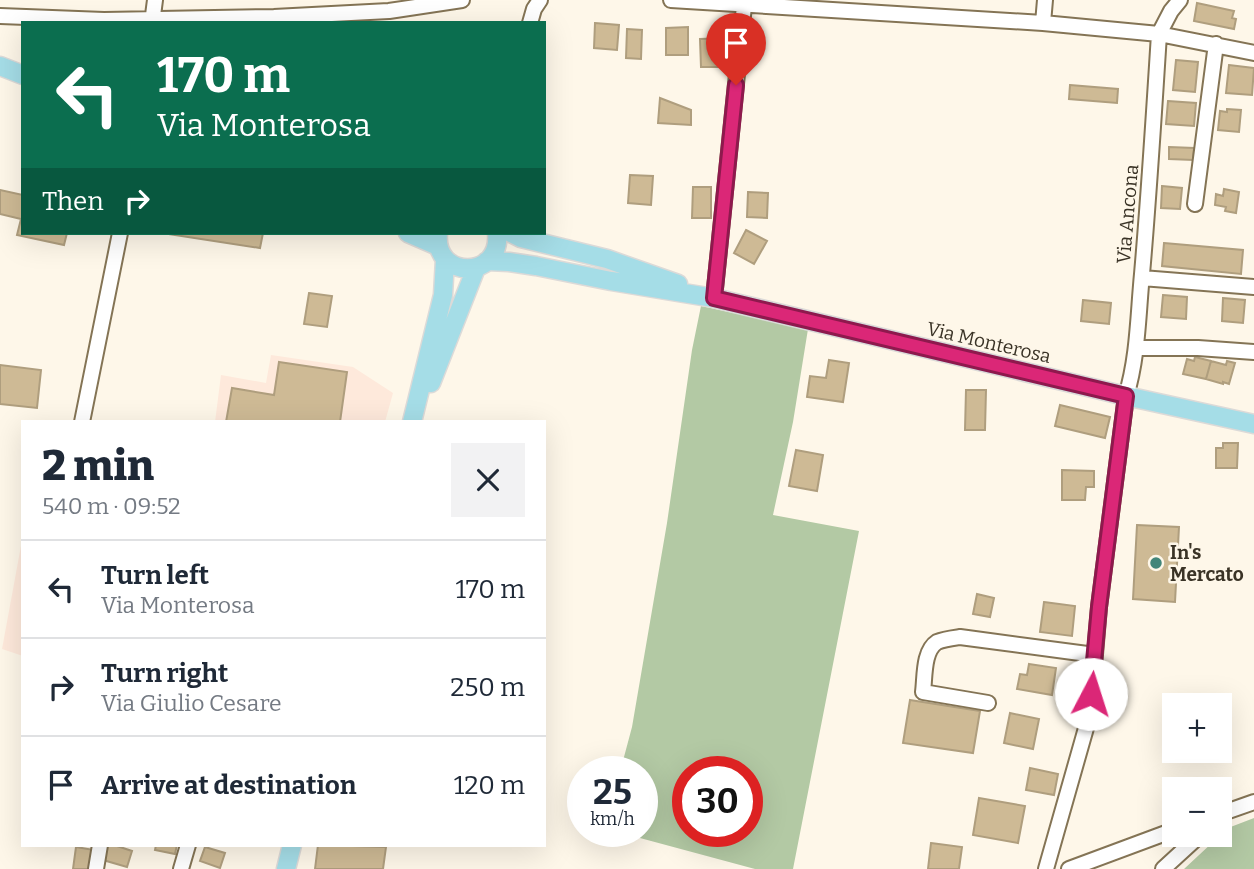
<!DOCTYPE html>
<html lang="en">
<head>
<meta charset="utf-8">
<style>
	body { margin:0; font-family:Bitter,serif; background:#f2f2f3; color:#1f2937; height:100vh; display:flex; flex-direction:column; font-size:26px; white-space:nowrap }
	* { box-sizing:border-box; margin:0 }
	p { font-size:23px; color:#747a83 }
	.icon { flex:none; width:38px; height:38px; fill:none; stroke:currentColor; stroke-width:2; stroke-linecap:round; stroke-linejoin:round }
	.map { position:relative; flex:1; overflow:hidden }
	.drawer { position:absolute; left:21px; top:420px; width:525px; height:427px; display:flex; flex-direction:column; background:#fff; border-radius:0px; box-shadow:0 7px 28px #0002 }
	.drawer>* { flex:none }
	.hud { position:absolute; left:21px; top:21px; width:525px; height:214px; border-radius:0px; box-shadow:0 7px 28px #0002; background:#0b6e4f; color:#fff; overflow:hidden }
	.controls { position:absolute; left:1162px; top:693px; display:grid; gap:14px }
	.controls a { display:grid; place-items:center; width:70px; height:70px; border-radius:0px; background:#fff; box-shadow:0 7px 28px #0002; font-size:35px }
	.speed { position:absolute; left:567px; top:756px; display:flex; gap:14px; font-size:35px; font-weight:700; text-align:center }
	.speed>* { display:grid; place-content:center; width:91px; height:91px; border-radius:50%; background:#fff; box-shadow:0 7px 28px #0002; line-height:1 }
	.speed small { font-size:18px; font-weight:400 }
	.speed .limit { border:10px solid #d22; background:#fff; color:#111 }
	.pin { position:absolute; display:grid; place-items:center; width:60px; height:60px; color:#fff; margin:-72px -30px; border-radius:50% 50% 50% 0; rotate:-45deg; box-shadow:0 0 7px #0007 }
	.pin .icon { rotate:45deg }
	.me { position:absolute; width:77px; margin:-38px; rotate:5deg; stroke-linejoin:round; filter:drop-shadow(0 0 5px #0008) }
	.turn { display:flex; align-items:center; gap:24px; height:147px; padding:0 21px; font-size:32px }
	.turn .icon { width:91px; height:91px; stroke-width:2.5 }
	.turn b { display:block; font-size:49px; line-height:60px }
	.then { display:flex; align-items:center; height:66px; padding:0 21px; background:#0003; gap:14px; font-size:26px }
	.round { display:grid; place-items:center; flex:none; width:74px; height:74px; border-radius:0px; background:#f2f2f3 }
	.summary { display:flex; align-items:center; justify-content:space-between; height:119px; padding:0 21px }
	h1 { font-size:42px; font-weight:800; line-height:52px }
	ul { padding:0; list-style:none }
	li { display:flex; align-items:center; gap:21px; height:98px; padding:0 21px; border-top:2px solid #e0e1e3 }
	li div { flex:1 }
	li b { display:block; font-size:26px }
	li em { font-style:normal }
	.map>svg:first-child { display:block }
	.industrial { fill:#fee9db }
	.forest { fill:#b3c9a4; fill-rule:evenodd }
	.building { fill:#ceba95; stroke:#af9e7e; stroke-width:2 }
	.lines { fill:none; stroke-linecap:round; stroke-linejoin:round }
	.minor-casing { stroke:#847455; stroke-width:18 }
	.major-casing { stroke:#dcdad8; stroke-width:21 }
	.minor { stroke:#fff; stroke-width:14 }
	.major { stroke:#a5dde7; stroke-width:18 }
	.route-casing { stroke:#8e194d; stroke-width:18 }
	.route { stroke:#db2777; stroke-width:12 }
	.poi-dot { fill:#42867a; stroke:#fef7e9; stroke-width:2.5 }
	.labels { text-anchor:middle; stroke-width:5; stroke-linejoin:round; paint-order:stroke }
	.street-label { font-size:19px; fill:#3a3326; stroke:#fef7e9 }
	.poi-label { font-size:19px; font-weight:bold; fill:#3a3326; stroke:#fef7e9; text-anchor:start }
</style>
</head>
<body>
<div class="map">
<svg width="1254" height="869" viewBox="0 0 1254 869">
	<rect width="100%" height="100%" fill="#fef7e9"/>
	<path class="industrial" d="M271,355L353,367L393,393L385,422H215L221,375L266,383Z
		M23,535V656L2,649Z"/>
	<path class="forest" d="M701,306L808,329L793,422L773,515L859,531L793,869H755L614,831H642V772H620L632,727L667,523L692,350ZM688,772H747V831H688Z
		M1254,818V869H1184L1228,828Z"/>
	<path class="building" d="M1197,3L1234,11L1232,18L1236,19L1234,29L1194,21Z
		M595,23L619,25L617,50L594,48Z
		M688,27V55H666V28Z
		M627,29L642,30L641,59L626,58Z
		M726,38L727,67H701L700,39Z
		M1176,60L1198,62L1195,92L1173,90Z
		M1229,65L1254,68L1252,95L1226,93Z
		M1070,85L1118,89L1117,103L1069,99Z
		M660,98L691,110V125L658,123Z
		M1168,101L1196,103L1194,126L1166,124Z
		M1227,109L1241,110L1239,132L1218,130L1220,111L1227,112Z
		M1169,147L1194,148L1193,160L1169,159Z
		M630,175L653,176L651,205L628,203Z
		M1162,186L1182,188L1180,209L1161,208Z
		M693,187H711V218H692Z
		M1224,189L1239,192L1236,213L1225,211L1226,207L1215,205L1216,194L1223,196Z
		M0,190L23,195V233H67L64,245L17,235L21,219L0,214Z
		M748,192L768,193L767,218L747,217Z
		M746,230L767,241L754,264L734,253Z
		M162,233H263L260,248Z
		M1164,243L1243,250L1241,274L1162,266Z
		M309,293L332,296L327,327L304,324Z
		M1163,295L1187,297L1186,319L1161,317Z
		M1223,298L1245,300L1243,323L1222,321Z
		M1083,300L1111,303L1109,324L1081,321Z
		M1195,357L1211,361L1206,379L1183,374L1187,359L1194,361Z
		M829,360L849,363L843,402L807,397L810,376L826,378Z
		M1211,361L1226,365L1227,361L1235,363L1229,384L1223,382V384L1206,379Z
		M279,362L347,372L340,422H226L232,388L274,395Z
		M0,365L41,370L37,408L0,404Z
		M966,390H986L985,430H965Z
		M1060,405L1110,417L1105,438L1055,426Z
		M1223,443H1238L1237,468H1216V448H1223Z
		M796,450L823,455L817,491L789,486Z
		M1062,470L1094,471V487H1086L1085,500H1062Z
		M1137,525L1179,527L1175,602L1133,599Z
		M977,594L994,598L990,617L973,614Z
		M1044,602L1075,606L1072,636L1040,632Z
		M1029,664L1056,668L1052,695L1017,689L1020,674L1027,675Z
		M910,700L980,711L973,753L903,743Z
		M1010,713L1039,719L1033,749L1004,743Z
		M1030,768L1058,774L1054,795L1026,790Z
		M979,798L1025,806L1018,843L973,835Z
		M931,843L962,847L959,869H928Z
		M108,845H114L132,851L127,867L103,860Z
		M156,845H177L175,854L155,850Z
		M318,845L386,847L383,869H315Z
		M76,847L94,850L91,869H73Z
		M205,847L225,853L220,868L200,861Z"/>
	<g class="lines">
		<defs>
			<path id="minor" d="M671,0L1043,23L1159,34L1254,53
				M0,16L104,20L274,17L389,11L462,0
				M152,23L155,0
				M530,23L534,9L540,0
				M1043,23L1045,0
				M1195,204L1216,44
				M1142,278L1254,287
				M714,298L744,6L743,0
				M1136,348H1198L1254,352
				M82,422L120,233
				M988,703L923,692C925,677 923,651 937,642C944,639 953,638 960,637L1095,655
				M1220,814L1254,802
				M96,869L100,845
				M181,869L188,845
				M1046,869L1090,714L1099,607L1126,396C1138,357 1138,315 1142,274C1149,194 1154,114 1159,34L1171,11L1180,0
				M1069,869L1174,830
				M1163,869L1200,835"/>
			<path id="major" d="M0,66L23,75
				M408,233L438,246
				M438,233C433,280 502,280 497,233
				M511,233L521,238L607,259L678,284
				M487,261L509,262L536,266L611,281L714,298L1126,396L1254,424
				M431,383L476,268
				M412,422L443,295L445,259
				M286,869L292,845"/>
		</defs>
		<use href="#minor" class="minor-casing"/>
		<use href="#major" class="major-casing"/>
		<use href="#minor" class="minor"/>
		<use href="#major" class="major"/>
	</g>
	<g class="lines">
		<defs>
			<path id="route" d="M736,85L714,298L1126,396L1099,607L1091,694"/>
		</defs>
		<use href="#route" class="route-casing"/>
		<use href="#route" class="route"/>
	</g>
	<circle class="poi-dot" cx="1156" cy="563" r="7"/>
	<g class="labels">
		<g class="street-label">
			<text transform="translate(1127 214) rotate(-85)" y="7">Via Ancona</text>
			<text transform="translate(989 342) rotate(13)" y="7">Via Monterosa</text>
		</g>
		<g class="poi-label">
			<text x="1170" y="559">In's<tspan x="1170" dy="22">Mercato</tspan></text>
		</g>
	</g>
</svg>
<div class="controls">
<a>+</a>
<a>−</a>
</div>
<div class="speed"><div>25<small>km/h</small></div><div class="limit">30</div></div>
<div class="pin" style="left:736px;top:85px;background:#d93025"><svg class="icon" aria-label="arrive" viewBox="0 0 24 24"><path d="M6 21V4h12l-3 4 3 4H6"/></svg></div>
<svg class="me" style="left:1091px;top:694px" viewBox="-20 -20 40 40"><circle r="19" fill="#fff"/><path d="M0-13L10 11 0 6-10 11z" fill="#db2777"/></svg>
<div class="hud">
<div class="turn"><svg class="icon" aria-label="left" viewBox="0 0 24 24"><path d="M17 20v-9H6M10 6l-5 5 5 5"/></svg><div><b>170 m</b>Via Monterosa</div></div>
<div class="then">Then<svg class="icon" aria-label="right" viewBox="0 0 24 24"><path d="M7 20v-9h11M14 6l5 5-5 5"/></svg></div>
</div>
<section class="drawer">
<div class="summary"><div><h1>2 min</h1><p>540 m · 09:52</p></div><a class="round"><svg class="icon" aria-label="close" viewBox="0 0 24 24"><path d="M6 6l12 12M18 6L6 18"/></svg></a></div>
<ul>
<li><svg class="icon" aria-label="left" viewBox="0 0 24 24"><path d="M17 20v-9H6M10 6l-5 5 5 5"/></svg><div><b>Turn left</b><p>Via Monterosa</p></div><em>170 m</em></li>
<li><svg class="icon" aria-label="right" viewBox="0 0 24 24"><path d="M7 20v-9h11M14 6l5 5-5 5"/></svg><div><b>Turn right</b><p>Via Giulio Cesare</p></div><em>250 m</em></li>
<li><svg class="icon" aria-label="arrive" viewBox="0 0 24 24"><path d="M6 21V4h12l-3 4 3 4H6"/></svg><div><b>Arrive at destination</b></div><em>120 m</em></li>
</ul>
</section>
</div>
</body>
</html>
